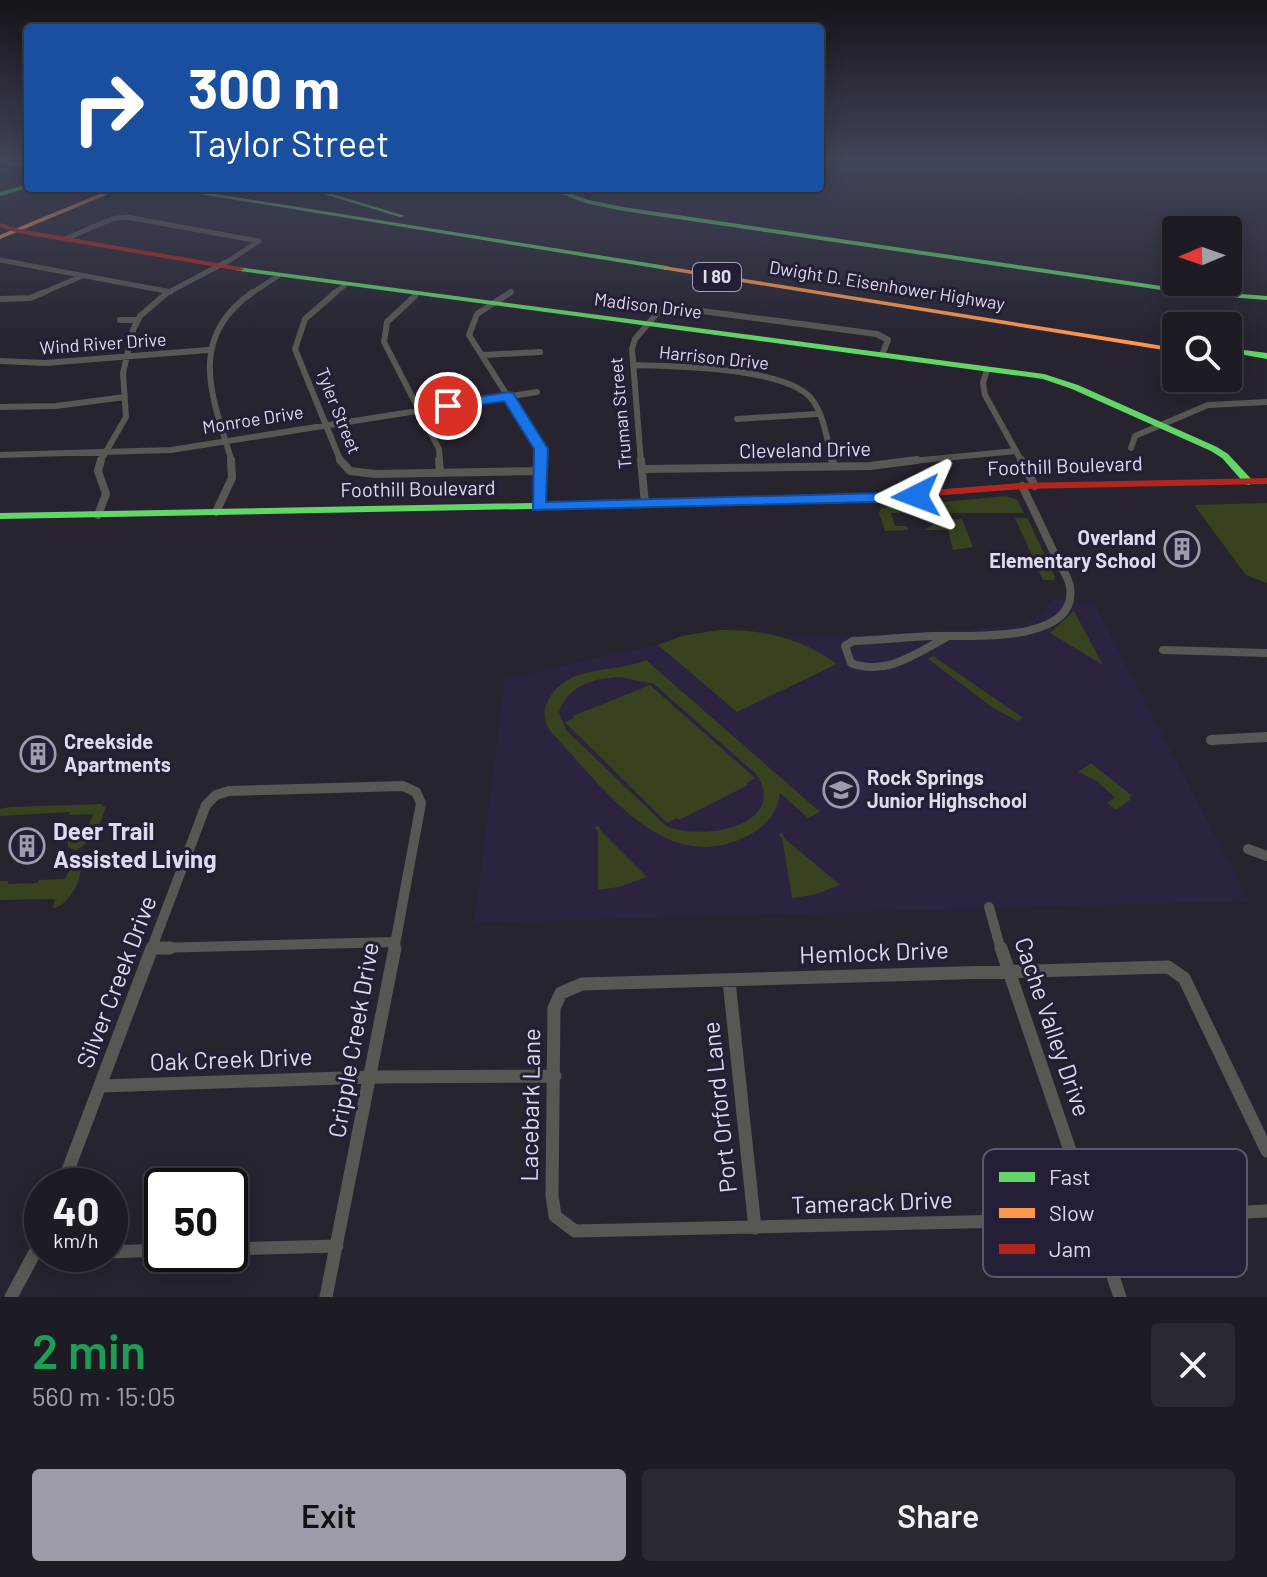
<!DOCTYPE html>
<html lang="en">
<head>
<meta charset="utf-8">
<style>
	body { margin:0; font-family:Barlow,sans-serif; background:#2a2831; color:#f1f3f6; height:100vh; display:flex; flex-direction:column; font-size:30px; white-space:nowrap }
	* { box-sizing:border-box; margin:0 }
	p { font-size:26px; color:#a0a1a6 }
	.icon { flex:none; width:44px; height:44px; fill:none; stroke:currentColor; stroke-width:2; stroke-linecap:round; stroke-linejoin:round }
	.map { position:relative; height:1297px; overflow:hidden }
	.sheet { display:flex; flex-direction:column; background:#1d1b24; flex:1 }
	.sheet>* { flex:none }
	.hud { position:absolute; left:24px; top:24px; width:800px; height:168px; border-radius:8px; box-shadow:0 4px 20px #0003,0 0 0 2px #3b3941; background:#1a4fa0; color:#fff; overflow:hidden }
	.needle { width:52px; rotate:268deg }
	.buttons { position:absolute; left:1162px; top:216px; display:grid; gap:16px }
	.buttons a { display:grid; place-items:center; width:80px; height:80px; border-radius:8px; background:#1d1b24; box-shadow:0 4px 20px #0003,0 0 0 2px #3b3941; font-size:40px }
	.speed { position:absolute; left:24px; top:1168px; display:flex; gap:16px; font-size:40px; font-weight:700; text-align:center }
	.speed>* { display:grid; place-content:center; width:104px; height:104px; border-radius:50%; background:#1d1b24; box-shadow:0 4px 20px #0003,0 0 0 2px #3b3941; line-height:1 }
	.speed small { font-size:20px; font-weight:400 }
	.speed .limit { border:4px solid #111; border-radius:12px; background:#fff; color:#111 }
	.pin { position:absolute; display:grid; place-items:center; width:68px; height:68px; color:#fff; margin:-34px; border:4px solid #fff; border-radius:50%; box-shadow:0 2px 8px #0007 }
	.me { position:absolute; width:88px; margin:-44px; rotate:267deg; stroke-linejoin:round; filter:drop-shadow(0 0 6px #0008) }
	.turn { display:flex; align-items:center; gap:28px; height:168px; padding:0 32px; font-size:36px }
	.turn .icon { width:104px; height:104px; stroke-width:2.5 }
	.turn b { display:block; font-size:56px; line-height:68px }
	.round { display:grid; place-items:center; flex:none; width:84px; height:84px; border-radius:8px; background:#2a2831 }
	.headline { display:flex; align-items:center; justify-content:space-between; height:136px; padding:0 32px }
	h1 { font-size:48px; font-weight:600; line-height:60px; color:#1e9e55 }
	.button { display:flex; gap:16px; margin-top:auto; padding:16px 32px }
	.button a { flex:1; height:92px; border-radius:8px; background:#9e9baa; color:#111; font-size:32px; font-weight:600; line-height:92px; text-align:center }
	.button a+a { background:#2a2831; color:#f1f3f6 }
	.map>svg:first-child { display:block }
	.built { fill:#2b2340 }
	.green { fill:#38421f; fill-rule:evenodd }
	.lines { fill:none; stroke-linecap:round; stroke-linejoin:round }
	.street-far4 { stroke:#585753; stroke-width:5 }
	.street-far3 { stroke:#585753; stroke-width:6 }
	.street-far2 { stroke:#585753; stroke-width:8 }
	.street-far1 { stroke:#585753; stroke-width:10 }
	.street { stroke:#585753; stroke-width:13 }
	.fast { fill:#63d668; fill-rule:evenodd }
	.slow { fill:#ff974d; fill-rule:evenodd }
	.jam { fill:#b3261e; fill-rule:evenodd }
	.route { fill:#1a73e8; stroke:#114b97; stroke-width:2 }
	.labels { text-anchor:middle; stroke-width:6; stroke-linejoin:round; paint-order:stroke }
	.shield { fill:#241e36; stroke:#a6a2b5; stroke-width:2 }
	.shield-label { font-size:18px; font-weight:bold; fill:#dedbeb }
	.far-street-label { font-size:18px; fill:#dedbeb; stroke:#241e36 }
	.street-label { font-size:20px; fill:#dedbeb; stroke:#241e36 }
	.poi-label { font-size:20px; font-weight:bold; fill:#dedbeb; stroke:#241e36; text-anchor:start }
	.near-poi-label { font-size:24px; font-weight:bold; fill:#dedbeb; stroke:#241e36; text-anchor:start }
	.near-street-label { font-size:24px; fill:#dedbeb; stroke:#241e36 }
	.key { fill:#241e36; stroke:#5c576c; stroke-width:2 }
	.key-label { font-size:22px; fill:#dedbeb }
</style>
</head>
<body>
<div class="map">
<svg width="1267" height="1297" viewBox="0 0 1267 1297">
	<rect width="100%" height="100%" fill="#272430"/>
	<path class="built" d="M1053,598L1095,605L1249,901L474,923L505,679L719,630L799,636H849L1015,626L1028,623L1046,611Z"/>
	<path class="green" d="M1006,496L1017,500L1024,513H891L895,526H907L908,530L885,531L879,513L881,508Z
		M1267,503V583L1246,575L1194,505Z
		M1015,518H1027L1029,521L1055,577L1054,580H1043Z
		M962,519L973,547L953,550L948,530H924L941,520Z
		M1074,611L1103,665L1050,633Z
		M719,630C762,629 802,638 837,664L737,712L658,645L682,636Z
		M933,656L1023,718L1017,721L992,707L928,659Z
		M646,660L820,812L808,818L780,793C777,816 763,829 743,838C661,876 600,783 551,732C545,723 542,714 547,703C565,663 614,674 646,660ZM620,677L654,684L756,774C790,825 703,842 666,826L566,730L559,712C568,685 595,678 620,677Z
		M650,685L755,778L747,783L748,785L679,820L677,818L667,823L565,722L574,718L573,716Z
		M1091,763L1131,795L1130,800L1116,810L1107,803L1115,798L1097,781L1078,772Z
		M101,804L106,808C100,824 91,844 76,850L68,847V837L84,836L93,814L69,815L70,812L0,816V809L10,807Z
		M599,826L600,830L647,877L619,887L598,890V831L594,827Z
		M783,833L784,838L840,885L813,895L792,898L782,838L778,834Z
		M77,852C89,867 72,906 53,908L55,899L0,900V881H8V884L37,883L39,880L65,879L75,857H60Z"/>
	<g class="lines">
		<path class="street-far4" d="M65,239L112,219L126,217L259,241
			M0,260L171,292
			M40,294L82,276
			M165,294L230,260L259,241
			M250,294L278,276
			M333,294L344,286
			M508,294L511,292"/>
		<path class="street-far3" d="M336,292L305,319L295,349L341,462
			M511,292L477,314L469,335L541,449L540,462
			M415,296L387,322L384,342L439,449L440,462
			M0,299L30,298L45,292
			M120,320H138
			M482,355L540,352
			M0,361L45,363L208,350
			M633,365C674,366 781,367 810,397C824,412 827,442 833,462
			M987,370L983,383L985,395L1022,462
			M0,407L56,406L125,397
			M737,419L817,414
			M1131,448L1135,436L1208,405L1267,402
			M0,455L171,450L537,392
			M100,462L126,417L123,373L133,330L140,316L168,292
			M232,462C212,396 186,338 253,292
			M641,462L632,349L635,339L659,311L679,308L877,334L888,340L882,355
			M902,462L1016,451"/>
		<path class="street-far2" d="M340,460L350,471L375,474L540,471
			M439,460L440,473
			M641,460L645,504
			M832,460L834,466
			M1021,460L1035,486
			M642,469L870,466L917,460
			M538,507L540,460
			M216,512L232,478L231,460
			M98,515L106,494L98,471L101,460
			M949,636C918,652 887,677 851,663L845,646L853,641C880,640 907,637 934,636C965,635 1079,645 1070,587C1069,578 1061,567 1057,559C1045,534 1034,510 1022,486
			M1163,650L1267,653"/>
		<path class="street-far1" d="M1211,740L1267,737
			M1248,849L1267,856
			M989,907L1001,950
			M153,948L394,942
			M151,950L206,805L216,795L229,791L403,786L416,792L421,803L394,950"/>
		<path class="street" d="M153,948H170
			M1001,948L1120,1297
			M729,981L755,1228
			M101,1086L371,1077L555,1076
			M1267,1151L1184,978L1168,967L582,984L561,993L554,1008L552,1195L555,1216L575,1231L1095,1219L1267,1211
			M62,1186L152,948
			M230,1249L337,1246
			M110,1252L162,1250
			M11,1297L42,1239
			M326,1297L395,948"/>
		<path class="fast" d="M0,161L28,164V168L0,163Z
			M28,184V188L0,196V192Z
			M163,188H178L667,266L671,268L667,270Z
			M303,188H313L405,216L400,217Z
			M546,188H555L589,200L623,207L1189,290L1267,296V300L1189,294L623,211L585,203Z
			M237,267L1044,374L1078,385L1217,447L1228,454L1254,482L1249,485L1245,484L1222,458L1211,451L1072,389L1043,379L240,271H237Z
			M1228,348L1267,353V359L1228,352Z
			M894,493L899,496L898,498L847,503L0,519V513L847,497Z"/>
		<path class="slow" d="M114,188H123L0,239V235Z
			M664,266L1176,348V352L667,270H664Z"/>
		<path class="jam" d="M0,223L19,229L240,267L244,269L240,271L18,233L0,227Z
			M1267,478V484L1022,489L894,499L889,496L894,493L1022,483Z"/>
	</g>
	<linearGradient id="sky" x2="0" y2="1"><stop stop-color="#15141a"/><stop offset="0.47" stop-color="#414559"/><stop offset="1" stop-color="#414559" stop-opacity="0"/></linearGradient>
	<rect width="1267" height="342" fill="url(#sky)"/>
	<path class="route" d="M508,392L513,393L548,449L546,502L916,492L923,496L916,501L533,510L534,449L504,401L448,410L442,406L448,402Z"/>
	<defs>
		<symbol id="building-ring" viewBox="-11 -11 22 22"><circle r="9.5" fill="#241e36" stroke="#9e9baa" stroke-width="1.5"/><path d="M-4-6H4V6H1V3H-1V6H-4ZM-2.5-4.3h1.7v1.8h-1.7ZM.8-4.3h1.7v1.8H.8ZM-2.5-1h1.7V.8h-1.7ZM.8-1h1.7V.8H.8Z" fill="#9e9baa"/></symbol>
		<symbol id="school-ring" viewBox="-11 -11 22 22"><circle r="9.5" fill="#241e36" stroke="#9e9baa" stroke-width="1.5"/><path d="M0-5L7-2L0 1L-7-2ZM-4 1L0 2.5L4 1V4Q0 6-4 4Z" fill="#9e9baa"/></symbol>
	</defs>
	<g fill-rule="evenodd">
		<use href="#building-ring" x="1162" y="529" width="40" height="40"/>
		<use href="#building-ring" x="18" y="734" width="40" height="40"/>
		<use href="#school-ring" x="821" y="770" width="40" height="40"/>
		<use href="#building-ring" x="7" y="826" width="40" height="40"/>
	</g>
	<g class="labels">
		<rect class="shield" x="693" y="263" width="48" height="28" rx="6"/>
		<g class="shield-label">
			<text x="717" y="283">I 80</text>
		</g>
		<g class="far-street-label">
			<text transform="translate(887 286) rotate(9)" y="6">Dwight D. Eisenhower Highway</text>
			<text transform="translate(648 306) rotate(7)" y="6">Madison Drive</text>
			<text transform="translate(103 344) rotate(-4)" y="6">Wind River Drive</text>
			<text transform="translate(714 358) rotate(6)" y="6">Harrison Drive</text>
			<text transform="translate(338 411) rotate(68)" y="6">Tyler Street</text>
			<text transform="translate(621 413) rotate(-95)" y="6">Truman Street</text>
			<text transform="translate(253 420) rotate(-9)" y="6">Monroe Drive</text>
		</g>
		<g class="street-label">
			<text transform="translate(805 450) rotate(-1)" y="7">Cleveland Drive</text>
			<text transform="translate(1065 466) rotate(-2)" y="7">Foothill Boulevard</text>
			<text transform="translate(418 489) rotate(-1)" y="7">Foothill Boulevard</text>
		</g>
		<g class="poi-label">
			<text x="1156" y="545" text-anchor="end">Overland<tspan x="1156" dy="23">Elementary School</tspan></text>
			<text x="64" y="749">Creekside<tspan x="64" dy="23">Apartments</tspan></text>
			<text x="867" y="785">Rock Springs<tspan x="867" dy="23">Junior Highschool</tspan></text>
		</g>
		<g class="near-poi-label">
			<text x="53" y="840">Deer Trail<tspan x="53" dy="28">Assisted Living</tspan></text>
		</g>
		<g class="near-street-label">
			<text transform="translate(874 953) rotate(-2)" y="8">Hemlock Drive</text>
			<text transform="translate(117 982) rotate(-69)" y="8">Silver Creek Drive</text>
			<text transform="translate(1052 1027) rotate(71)" y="8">Cache Valley Drive</text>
			<text transform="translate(354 1040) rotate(-80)" y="8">Cripple Creek Drive</text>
			<text transform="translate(231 1060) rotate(-2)" y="8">Oak Creek Drive</text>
			<text transform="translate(531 1105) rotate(-89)" y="8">Lacebark Lane</text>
			<text transform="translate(720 1107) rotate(-96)" y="8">Port Orford Lane</text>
			<text transform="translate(872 1203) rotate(-2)" y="8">Tamerack Drive</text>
		</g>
	</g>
	<rect x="983" y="1149" width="264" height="128" rx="12" class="key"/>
	<rect x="999" y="1172" width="36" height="10" fill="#63d668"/>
	<rect x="999" y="1208" width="36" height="10" fill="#ff974d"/>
	<rect x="999" y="1244" width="36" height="10" fill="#b3261e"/>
	<g class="key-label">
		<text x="1049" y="1185">Fast</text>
		<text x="1049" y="1221">Slow</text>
		<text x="1049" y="1257">Jam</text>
	</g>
</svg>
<div class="buttons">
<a><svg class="needle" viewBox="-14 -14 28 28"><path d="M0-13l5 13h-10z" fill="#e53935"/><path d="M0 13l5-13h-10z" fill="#a0a1a6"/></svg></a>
<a><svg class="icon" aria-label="search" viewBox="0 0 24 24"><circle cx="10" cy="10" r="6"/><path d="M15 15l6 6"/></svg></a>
</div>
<div class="speed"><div>40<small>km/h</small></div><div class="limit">50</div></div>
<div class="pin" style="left:448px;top:406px;background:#d93025"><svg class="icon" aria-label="arrive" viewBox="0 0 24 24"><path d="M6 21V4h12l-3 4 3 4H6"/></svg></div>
<svg class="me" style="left:916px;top:496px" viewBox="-20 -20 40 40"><path d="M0-17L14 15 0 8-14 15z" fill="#1a73e8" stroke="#fff" stroke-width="4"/></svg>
<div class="hud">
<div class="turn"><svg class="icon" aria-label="right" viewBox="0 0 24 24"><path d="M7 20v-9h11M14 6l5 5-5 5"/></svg><div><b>300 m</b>Taylor Street</div></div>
</div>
</div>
<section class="sheet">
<div class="headline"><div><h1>2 min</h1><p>560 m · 15:05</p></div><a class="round"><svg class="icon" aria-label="close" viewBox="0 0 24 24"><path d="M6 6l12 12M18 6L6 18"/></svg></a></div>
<div class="button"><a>Exit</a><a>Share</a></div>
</section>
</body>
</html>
